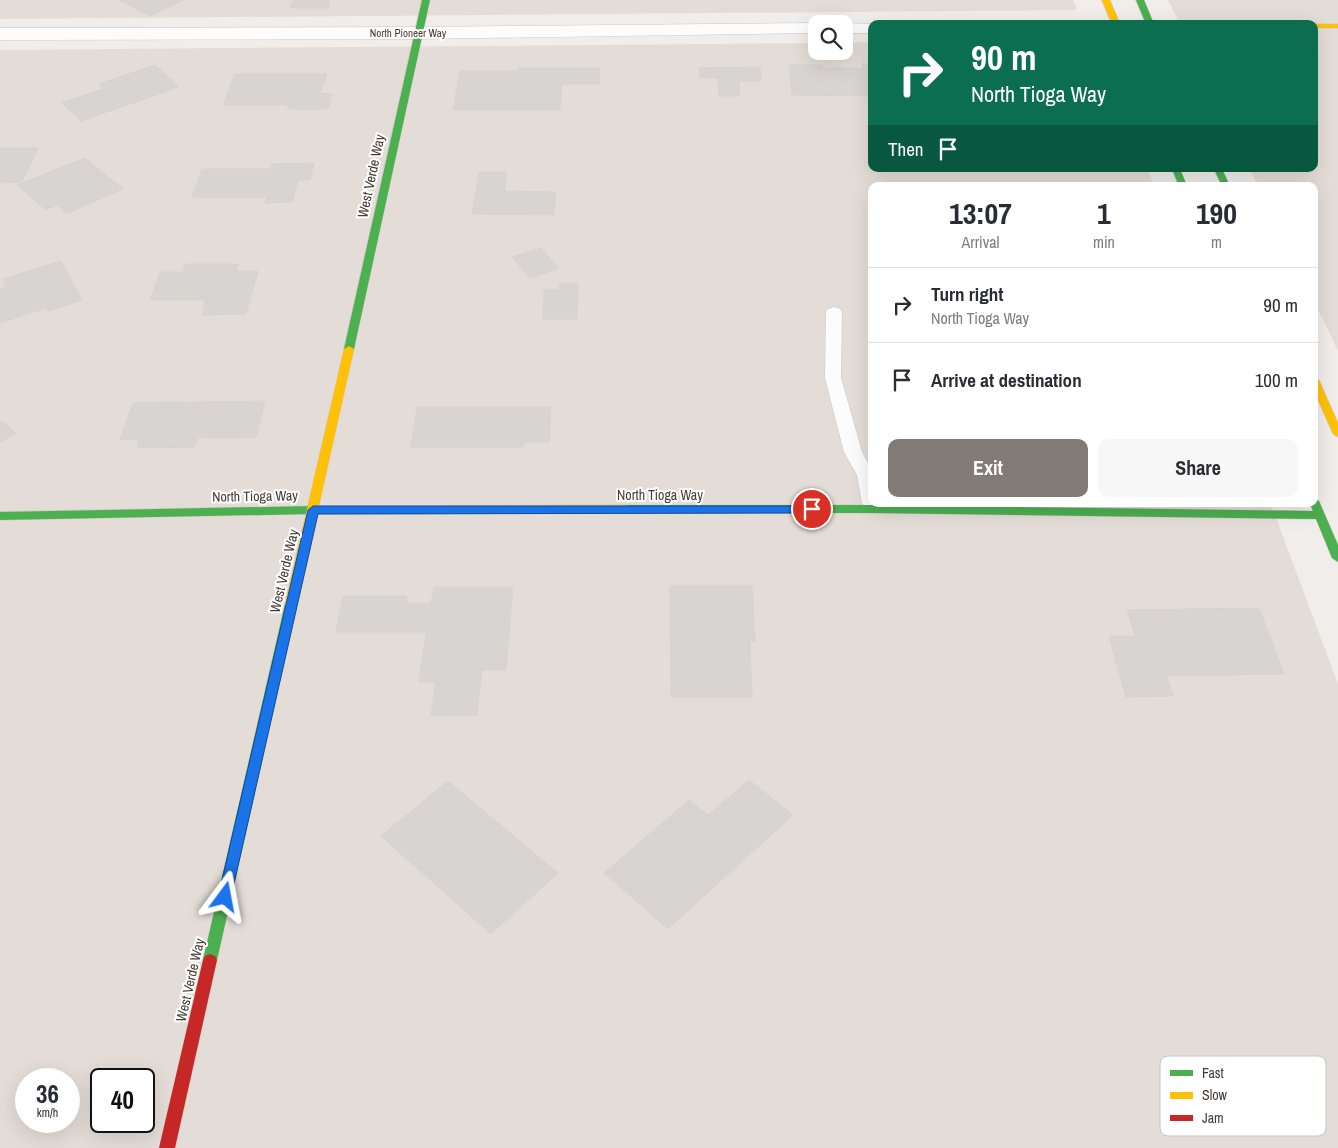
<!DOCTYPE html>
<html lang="en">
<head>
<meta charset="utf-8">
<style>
	body { margin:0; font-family:"Archivo Narrow",sans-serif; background:#f7f7f7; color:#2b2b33; height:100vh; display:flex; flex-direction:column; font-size:19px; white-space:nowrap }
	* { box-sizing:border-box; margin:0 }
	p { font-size:16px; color:#7c7c81 }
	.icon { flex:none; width:28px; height:28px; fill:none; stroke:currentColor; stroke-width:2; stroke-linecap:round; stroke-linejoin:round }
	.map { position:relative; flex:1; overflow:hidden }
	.sheet { position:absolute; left:868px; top:182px; width:450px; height:325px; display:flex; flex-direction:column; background:#fff; border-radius:10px; box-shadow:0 5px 20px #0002 }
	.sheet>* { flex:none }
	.top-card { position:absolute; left:868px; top:20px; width:450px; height:152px; border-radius:10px; box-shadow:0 5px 20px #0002; background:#0b6e4f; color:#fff; overflow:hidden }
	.fabs { position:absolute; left:808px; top:15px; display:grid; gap:10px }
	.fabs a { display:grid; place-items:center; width:45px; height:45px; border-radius:10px; background:#fff; box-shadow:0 5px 20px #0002; font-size:25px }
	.speed { position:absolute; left:15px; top:1068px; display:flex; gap:10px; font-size:25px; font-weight:700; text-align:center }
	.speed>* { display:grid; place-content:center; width:65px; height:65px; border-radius:50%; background:#fff; box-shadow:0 5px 20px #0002; line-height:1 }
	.speed small { font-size:12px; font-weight:400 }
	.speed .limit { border:2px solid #111; border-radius:8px; background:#fff; color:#111 }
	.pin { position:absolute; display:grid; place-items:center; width:42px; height:42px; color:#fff; margin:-21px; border:2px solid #fff; border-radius:50%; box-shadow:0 1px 5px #0007 }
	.me { position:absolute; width:55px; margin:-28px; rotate:13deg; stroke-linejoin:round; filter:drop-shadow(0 0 4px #0008) }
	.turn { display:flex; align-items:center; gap:18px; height:105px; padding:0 20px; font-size:22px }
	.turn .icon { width:65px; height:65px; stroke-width:2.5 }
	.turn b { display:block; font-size:35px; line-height:42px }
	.then { display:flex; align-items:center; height:48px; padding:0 20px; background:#0003; gap:10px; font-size:19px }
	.eta { display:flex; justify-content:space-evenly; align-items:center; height:85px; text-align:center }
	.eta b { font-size:30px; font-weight:700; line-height:35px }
	.button { display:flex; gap:10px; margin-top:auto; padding:10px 20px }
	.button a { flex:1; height:58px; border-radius:10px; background:#827a75; color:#fff; font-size:20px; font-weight:700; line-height:58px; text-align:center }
	.button a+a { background:#f7f7f7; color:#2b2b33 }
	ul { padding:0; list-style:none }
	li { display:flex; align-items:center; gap:15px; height:75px; padding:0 20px; border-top:1px solid #e1e1e2 }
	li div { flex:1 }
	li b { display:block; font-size:19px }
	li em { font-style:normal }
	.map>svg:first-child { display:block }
	.residential { fill:#e4ddd7; fill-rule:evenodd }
	.building { fill:#d8d4d1; stroke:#d8d3d0 }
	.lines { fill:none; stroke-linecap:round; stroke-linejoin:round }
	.lane-casing { stroke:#ccc9c6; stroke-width:1 }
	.street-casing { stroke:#ccc9c6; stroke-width:1 }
	.fast-casing { stroke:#d1cac2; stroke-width:1 }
	.slow-casing { stroke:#d1cac2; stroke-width:1 }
	.jam-casing { stroke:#d1cac2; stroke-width:1 }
	.lane { fill:#fdfcfc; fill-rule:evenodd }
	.street { fill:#fdfcfc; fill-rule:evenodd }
	.fast { fill:#4caf50; fill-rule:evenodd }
	.slow { fill:#ffc107; fill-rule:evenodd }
	.jam { fill:#c62828; fill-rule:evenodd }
	.route { fill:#1a73e8; stroke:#114b97 }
	.labels { text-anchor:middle; stroke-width:4; stroke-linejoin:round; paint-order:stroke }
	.far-street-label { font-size:11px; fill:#463c36; stroke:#fff }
	.street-label { font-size:14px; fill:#463c36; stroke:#fff }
	.key { fill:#fff; stroke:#c8c4c3; stroke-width:1 }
	.key-label { font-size:14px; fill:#463c36 }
</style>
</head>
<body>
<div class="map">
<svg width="1338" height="1148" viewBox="0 0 1338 1148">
	<rect width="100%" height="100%" fill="#f0edea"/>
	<path class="residential" d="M0,0H1073L1077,10L0,19Z
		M1168,0H1338V351L1314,301V186H1258L1250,169H1314V24H1180Z
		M871,42V169H1148L1154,186H871V504H1271L1338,684V1148H0V50L816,43V51H844V43ZM26,1079H69V1121H26ZM101,1079H144V1121H101Z"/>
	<path class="building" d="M119,0H184L150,16Z
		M293,0H330L328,8H290Z
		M862,64H871V96L792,95L789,65H822V68H863Z
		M155,65L179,87L81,121L62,103L103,89L99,84Z
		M760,67L761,81H739L740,96H719L718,78H700L699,68Z
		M518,68H600L599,84H562L560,110H453L460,71H518Z
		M235,74H327L320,93L332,94L328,109H287L289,105H223Z
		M0,148H38L22,182L0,183Z
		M85,158L123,189L66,214L57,205L46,210L17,185Z
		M314,163L310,180H298L292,202L265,203L267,197H192L202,169H271L272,164Z
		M479,172H507L504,191L556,192L554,215L472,214Z
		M541,248L559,268L530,278L512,257Z
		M61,261L82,300L48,311L46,308L0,323V289L7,287L3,279Z
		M185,264H238L236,271H258L246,314L202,315L206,300H150L160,272H183Z
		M559,283H578L577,319H543L544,290H559Z
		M265,401L256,437L197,438L194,447L137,448L139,439L120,440L133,403Z
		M417,407H551L549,442H524L523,447H411Z
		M0,420L16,433L0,442Z
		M670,586H752L755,641H750L752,697H671Z
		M434,587H513L506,670H482L477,715H431L436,682H419L426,632H336L343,596H407L406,603H431Z
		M1259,608L1284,674L1167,676L1173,696L1126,697L1109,636H1135L1127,610Z
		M749,780L793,815L668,929L604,873L689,800L708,815Z
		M448,781L558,873L491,934L381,836Z"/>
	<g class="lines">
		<defs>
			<path id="lane" d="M834,307L840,309L842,312L841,378L862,452L871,469V504H880L877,507L871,509L865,507L862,503L857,475L844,452L825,378L826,312L828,309Z"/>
			<path id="street" d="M816,23L821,24H816V33L417,39L0,40V28L417,27Z
				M844,23L876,24H871V33H844V24H839Z"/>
			<path id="fast" d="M422,0H430L354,349L349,352L344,349Z
				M1136,0H1144L1154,24H1146Z
				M1172,169H1180L1187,186H1179Z
				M1214,169H1222L1230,186H1222Z
				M1314,497L1319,501L1338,545V562L1332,558L1316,519L872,513H626L621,509L626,505H872L1313,511L1310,504H1314Z
				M313,506H441L446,510L441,514H313L0,520V512Z
				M291,600L295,601L297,604L217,960L215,964L210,966L205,964L203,960L285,604L287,601Z"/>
			<path id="slow" d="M1102,0H1110L1120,24H1112Z
				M1314,24H1338V28H1314Z
				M349,346L354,349L297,604L295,607H287L285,604L344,349Z
				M1314,377L1319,380L1338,423V437L1333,434L1314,391Z
				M626,505L631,509L626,513L441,514L436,510L441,506Z"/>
			<path id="jam" d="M210,954L215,956L217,960L175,1148H159L203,960L205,956Z"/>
		</defs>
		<use href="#lane" class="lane-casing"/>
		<use href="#street" class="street-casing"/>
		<use href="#fast" class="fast-casing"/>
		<use href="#slow" class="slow-casing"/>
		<use href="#jam" class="jam-casing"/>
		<use href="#lane" class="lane"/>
		<use href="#street" class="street"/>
		<use href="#fast" class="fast"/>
		<use href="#slow" class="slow"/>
		<use href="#jam" class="jam"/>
	</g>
	<path class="route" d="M313,506H812L818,509L812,513L318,514L231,897L229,901L225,903L220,901L218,897L308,510Z"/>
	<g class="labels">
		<g class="far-street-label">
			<text x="408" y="37">North Pioneer Way</text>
		</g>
		<g class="street-label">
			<text transform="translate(371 176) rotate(-78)" y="5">West Verde Way</text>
			<text x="660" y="500">North Tioga Way</text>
			<text transform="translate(255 496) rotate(-1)" y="5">North Tioga Way</text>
			<text transform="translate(284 571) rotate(-77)" y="5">West Verde Way</text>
			<text transform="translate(190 980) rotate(-77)" y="5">West Verde Way</text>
		</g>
	</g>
	<rect x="1160" y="1056" width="166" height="80" rx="8" class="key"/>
	<rect x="1170" y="1070" width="23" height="6" fill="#4caf50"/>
	<rect x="1170" y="1092" width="23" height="7" fill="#ffc107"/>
	<rect x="1170" y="1115" width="23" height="6" fill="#c62828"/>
	<g class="key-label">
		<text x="1202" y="1078">Fast</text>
		<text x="1202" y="1100">Slow</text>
		<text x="1202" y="1123">Jam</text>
	</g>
</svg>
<div class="fabs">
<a><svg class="icon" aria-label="search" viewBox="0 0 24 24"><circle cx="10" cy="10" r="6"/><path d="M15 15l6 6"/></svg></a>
</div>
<div class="speed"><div>36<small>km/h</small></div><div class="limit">40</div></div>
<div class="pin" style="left:812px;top:509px;background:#d93025"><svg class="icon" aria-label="arrive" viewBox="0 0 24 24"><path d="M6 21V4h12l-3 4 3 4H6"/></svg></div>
<svg class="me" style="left:225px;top:897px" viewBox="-20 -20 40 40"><path d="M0-17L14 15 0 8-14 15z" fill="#1a73e8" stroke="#fff" stroke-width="4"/></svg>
<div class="top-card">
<div class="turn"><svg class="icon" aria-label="right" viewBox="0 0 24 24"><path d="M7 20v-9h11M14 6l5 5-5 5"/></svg><div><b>90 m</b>North Tioga Way</div></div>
<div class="then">Then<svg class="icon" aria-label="arrive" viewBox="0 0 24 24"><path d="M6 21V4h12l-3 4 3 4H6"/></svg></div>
</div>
<section class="sheet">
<div class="eta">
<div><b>13:07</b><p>Arrival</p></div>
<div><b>1</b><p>min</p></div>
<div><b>190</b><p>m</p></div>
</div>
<ul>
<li><svg class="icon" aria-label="right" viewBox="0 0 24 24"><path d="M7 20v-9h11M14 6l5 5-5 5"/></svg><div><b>Turn right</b><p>North Tioga Way</p></div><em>90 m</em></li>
<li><svg class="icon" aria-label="arrive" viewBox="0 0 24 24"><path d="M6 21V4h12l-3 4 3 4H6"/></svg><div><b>Arrive at destination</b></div><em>100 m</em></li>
</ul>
<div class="button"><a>Exit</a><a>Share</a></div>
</section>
</div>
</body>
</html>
